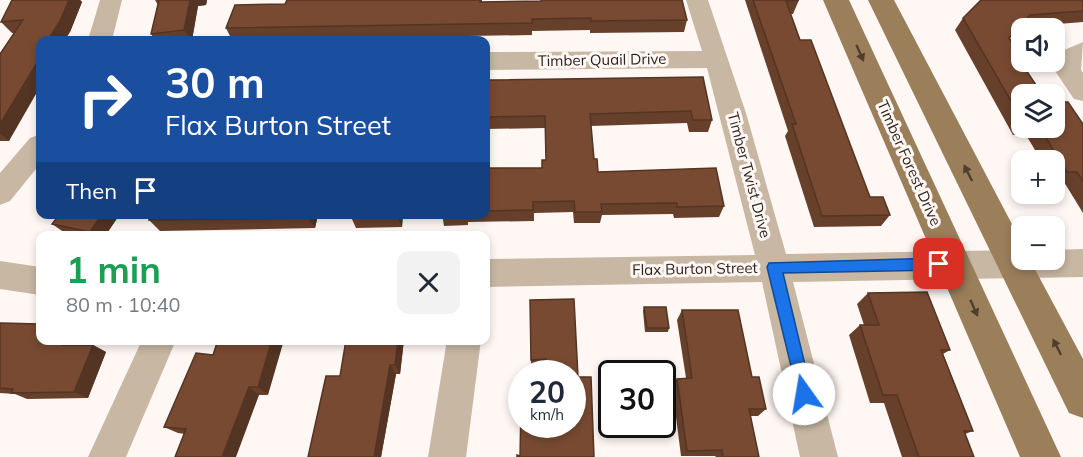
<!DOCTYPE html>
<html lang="en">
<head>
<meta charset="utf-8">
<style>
	body { margin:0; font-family:Mulish,sans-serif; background:#f2f2f3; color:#1f2937; height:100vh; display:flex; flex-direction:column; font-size:22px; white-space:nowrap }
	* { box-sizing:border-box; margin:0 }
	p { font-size:20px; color:#747a83 }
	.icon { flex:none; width:33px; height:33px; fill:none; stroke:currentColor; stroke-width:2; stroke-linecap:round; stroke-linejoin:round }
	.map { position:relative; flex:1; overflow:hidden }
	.sheet { position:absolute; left:36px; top:231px; width:454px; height:114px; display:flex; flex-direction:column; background:#fff; border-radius:12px; box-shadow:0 3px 9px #0003 }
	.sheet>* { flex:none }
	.guide { position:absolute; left:36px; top:36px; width:454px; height:183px; border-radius:12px; box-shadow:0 3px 9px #0003; background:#1a4fa0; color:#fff; overflow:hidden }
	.buttons { position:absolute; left:1011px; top:18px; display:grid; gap:12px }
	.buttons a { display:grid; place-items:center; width:54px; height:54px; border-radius:12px; background:#fff; box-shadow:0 3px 9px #0003; font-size:30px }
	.speed { position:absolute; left:508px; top:360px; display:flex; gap:12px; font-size:30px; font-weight:700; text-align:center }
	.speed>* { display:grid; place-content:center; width:78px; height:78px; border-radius:50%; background:#fff; box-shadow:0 3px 9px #0003; line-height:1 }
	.speed small { font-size:15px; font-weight:400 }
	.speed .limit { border:3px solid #111; border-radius:9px; background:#fff; color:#111 }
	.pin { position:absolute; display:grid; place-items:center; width:51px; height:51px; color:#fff; margin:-26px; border-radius:12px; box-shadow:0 3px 9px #0006 }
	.me { position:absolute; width:66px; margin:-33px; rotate:347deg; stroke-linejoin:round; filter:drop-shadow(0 0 4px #0008) }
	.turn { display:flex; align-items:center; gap:21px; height:126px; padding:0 30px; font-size:27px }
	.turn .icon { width:78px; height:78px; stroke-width:2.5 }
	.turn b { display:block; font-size:42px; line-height:51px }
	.then { display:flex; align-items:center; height:57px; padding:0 30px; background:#0003; gap:12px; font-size:22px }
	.round { display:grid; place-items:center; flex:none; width:63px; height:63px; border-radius:12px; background:#f2f2f3 }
	.headline { display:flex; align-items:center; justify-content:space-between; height:102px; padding:0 30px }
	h1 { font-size:36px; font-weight:700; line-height:45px; color:#1e9e55 }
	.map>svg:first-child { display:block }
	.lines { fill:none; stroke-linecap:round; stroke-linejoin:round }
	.minor { fill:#c7b7a3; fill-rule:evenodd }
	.major { fill:#9b7f5a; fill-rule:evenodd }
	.wall { fill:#67402b }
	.shaded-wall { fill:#543423 }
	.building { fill:#784a32; stroke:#543423; stroke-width:1.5 }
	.oneway { fill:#4f3f2f }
	.route { fill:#1a73e8; stroke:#114b97; stroke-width:1.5 }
	.labels { text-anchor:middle; stroke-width:6; stroke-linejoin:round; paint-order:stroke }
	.street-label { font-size:15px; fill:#2f231d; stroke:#fef7f4 }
</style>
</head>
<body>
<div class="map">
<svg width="1083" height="457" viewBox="0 0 1083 457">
	<rect width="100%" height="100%" fill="#fef7f4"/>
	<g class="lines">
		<path class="minor" d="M100,0H122L112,40H88Z
			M686,0H708L746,113L786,254L1022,250V260H1054V250L1083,249V277L793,282L838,457H800L762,282L486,287V259L755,255L707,68L486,70V52L702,51Z
			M1083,42L1081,70L1083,73V101L1074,99L1055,71L1062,51Z
			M40,134V164L10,201L0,205V173L30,138Z
			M0,261L40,267V295L0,289Z
			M142,340H176L126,457H88Z
			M447,340H481L466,457H428Z"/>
		<path class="major" d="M823,0H849L1061,457H1020Z
			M868,0H894L1022,243V260H1030L1083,359V418L1069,413Z"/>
	</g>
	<path class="wall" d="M12,0H80L82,2L70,32L40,40L9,141H0V54L14,33H12L1,22Z
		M155,0H207L206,5L198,6L192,40H155L151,34L158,5Z
		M482,0V2L541,1L687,20L684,32L590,33V30L532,31V35L232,40L226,28Z
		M745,0H799L793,14H790L800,40L870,197L890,215L881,226L814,227L785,136L788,131Z
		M1083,0V22L1021,27L1010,38L1023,62L1022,63V128H1054L1083,124V213L1064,182H1054V160H1041L1026,135H1013L955,30L963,18Z
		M703,77L712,120L708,132H689L687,123L591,126L594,159L598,172L724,206L719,217L674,218L673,214L602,215L600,223H574L573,212L534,213V221L468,222V225L444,226L442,214H486V168H542L546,160L545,128L486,129V80Z
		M60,214H120L105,236H75L65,233L52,224Z
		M151,214H334L318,215L315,228L160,231L149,220Z
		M403,214L402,227L356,228L351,217Z
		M868,293L950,350L943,354L973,431L965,434L974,457H902L884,403H870L849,335L860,325H864L857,304Z
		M530,300L578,377L594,457L520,456L573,424L546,368L531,369Z
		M644,307L669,328L668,332H645L643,311Z
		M682,310L752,377L766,409L758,416H750L759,457H716L715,456H681L672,386L677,379L686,378L677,320Z
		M0,323L81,340L79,345H93L106,352L88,398L27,399L15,394L0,393Z
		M218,340L268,395H259L185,434L178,433L164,427L213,355Z
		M404,340L400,374H396L381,457H308L340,376Z"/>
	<path class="shaded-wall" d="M66,0H80L82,2L70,32L65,40H48Z
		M190,0H207L206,5L198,6L192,40L184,30Z
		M40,53V87L9,141L0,133V124Z
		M102,214H120L105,236H95L90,232Z
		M309,214L318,215L315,228L308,218Z
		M398,214H403L402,227L397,216Z
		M64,340H81L76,353L62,345Z
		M272,340H284L268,395L258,387Z
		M398,340H404L400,374L395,365Z
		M93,345L106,352L88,398L74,392Z
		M390,365L396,374L381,457H374Z
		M249,387L259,395L236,457H222Z"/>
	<path class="building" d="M12,0H69L60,21L48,40H40V53L38,57L40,58L0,124V54L23,20L1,22Z
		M159,0H190L184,30L151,34Z
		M287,0H481L480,2L541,1V0H682L687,20L591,21V18L532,19V23L226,28L235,5L285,4Z
		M753,0H799L786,1L800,40H811L870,197H883L890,215L822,216L792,124H796Z
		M981,0H1083V11L1030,15L1009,38L1022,58V61H1020L1042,94H1022V120L963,18Z
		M703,77L712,120H693L691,111L590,114L594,159H597L598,172L716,168L724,206L677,207V203L601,204L602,212H575L574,201L533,202V210L486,211V168H542V160H546L545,116L486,117V80Z
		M1054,102H1068L1083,124V181L1077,172H1067L1040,128H1054Z
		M60,214H102L90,232L52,224Z
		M151,214H309L308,218L149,220Z
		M351,214H398L397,216L351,217Z
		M927,292L950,350H941L973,431H964L974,457H919L897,395H883L860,325H879L868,293Z
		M574,299L578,377H591L594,457H517V455L520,456L521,408L522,424H573V374H546V359L531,360L530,300Z
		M644,307H666L669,328H647Z
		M682,310H738L752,377H759L766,409H749L759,457H723L722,450L687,451L677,379L692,378Z
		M0,323L40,324V340H64L62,345H93L74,392L11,393L13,389L0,388Z
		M218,340H272L258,387H249L222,457H175L186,429L164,427L196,353L213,355Z
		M346,340H398L395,365H390L374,457H308L326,376H340Z"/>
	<defs><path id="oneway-solid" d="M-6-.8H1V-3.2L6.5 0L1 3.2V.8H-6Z" transform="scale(1.5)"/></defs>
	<g class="oneway">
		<use href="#oneway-solid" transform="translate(860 53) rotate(66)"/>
		<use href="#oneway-solid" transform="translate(968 173) rotate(-117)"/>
		<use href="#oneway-solid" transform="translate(974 308) rotate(66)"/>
		<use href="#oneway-solid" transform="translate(1057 347) rotate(-117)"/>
	</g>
	<path class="route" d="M939,258L944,260L946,264L944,269L939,270L783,273L812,394L810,399L804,402L799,399L767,267L769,263Z"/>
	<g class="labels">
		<g class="street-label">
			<text transform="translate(602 60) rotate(-1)" y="5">Timber Quail Drive</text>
			<text transform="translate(909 163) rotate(66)" y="5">Timber Forest Drive</text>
			<text transform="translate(749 175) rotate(75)" y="5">Timber Twist Drive</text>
			<text transform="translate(695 269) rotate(-1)" y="5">Flax Burton Street</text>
		</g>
	</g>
</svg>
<div class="buttons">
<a><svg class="icon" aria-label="sound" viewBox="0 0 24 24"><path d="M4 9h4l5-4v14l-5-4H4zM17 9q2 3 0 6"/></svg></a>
<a><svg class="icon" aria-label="layers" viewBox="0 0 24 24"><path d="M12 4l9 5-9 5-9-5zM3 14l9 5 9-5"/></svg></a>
<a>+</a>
<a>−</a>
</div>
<div class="speed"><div>20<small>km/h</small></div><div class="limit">30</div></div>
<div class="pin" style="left:939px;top:264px;background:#d93025"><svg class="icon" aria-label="arrive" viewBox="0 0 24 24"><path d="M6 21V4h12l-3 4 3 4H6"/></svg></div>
<svg class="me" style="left:804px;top:394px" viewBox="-20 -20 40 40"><circle r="19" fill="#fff"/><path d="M0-13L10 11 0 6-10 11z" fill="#1a73e8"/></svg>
<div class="guide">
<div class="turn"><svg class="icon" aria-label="right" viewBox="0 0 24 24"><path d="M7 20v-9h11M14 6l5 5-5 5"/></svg><div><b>30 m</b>Flax Burton Street</div></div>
<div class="then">Then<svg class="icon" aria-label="arrive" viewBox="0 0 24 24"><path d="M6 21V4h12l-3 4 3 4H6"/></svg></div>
</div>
<section class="sheet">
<div class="headline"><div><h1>1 min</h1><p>80 m · 10:40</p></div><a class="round"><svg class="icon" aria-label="close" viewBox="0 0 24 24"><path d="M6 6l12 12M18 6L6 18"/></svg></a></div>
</section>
</div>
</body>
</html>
